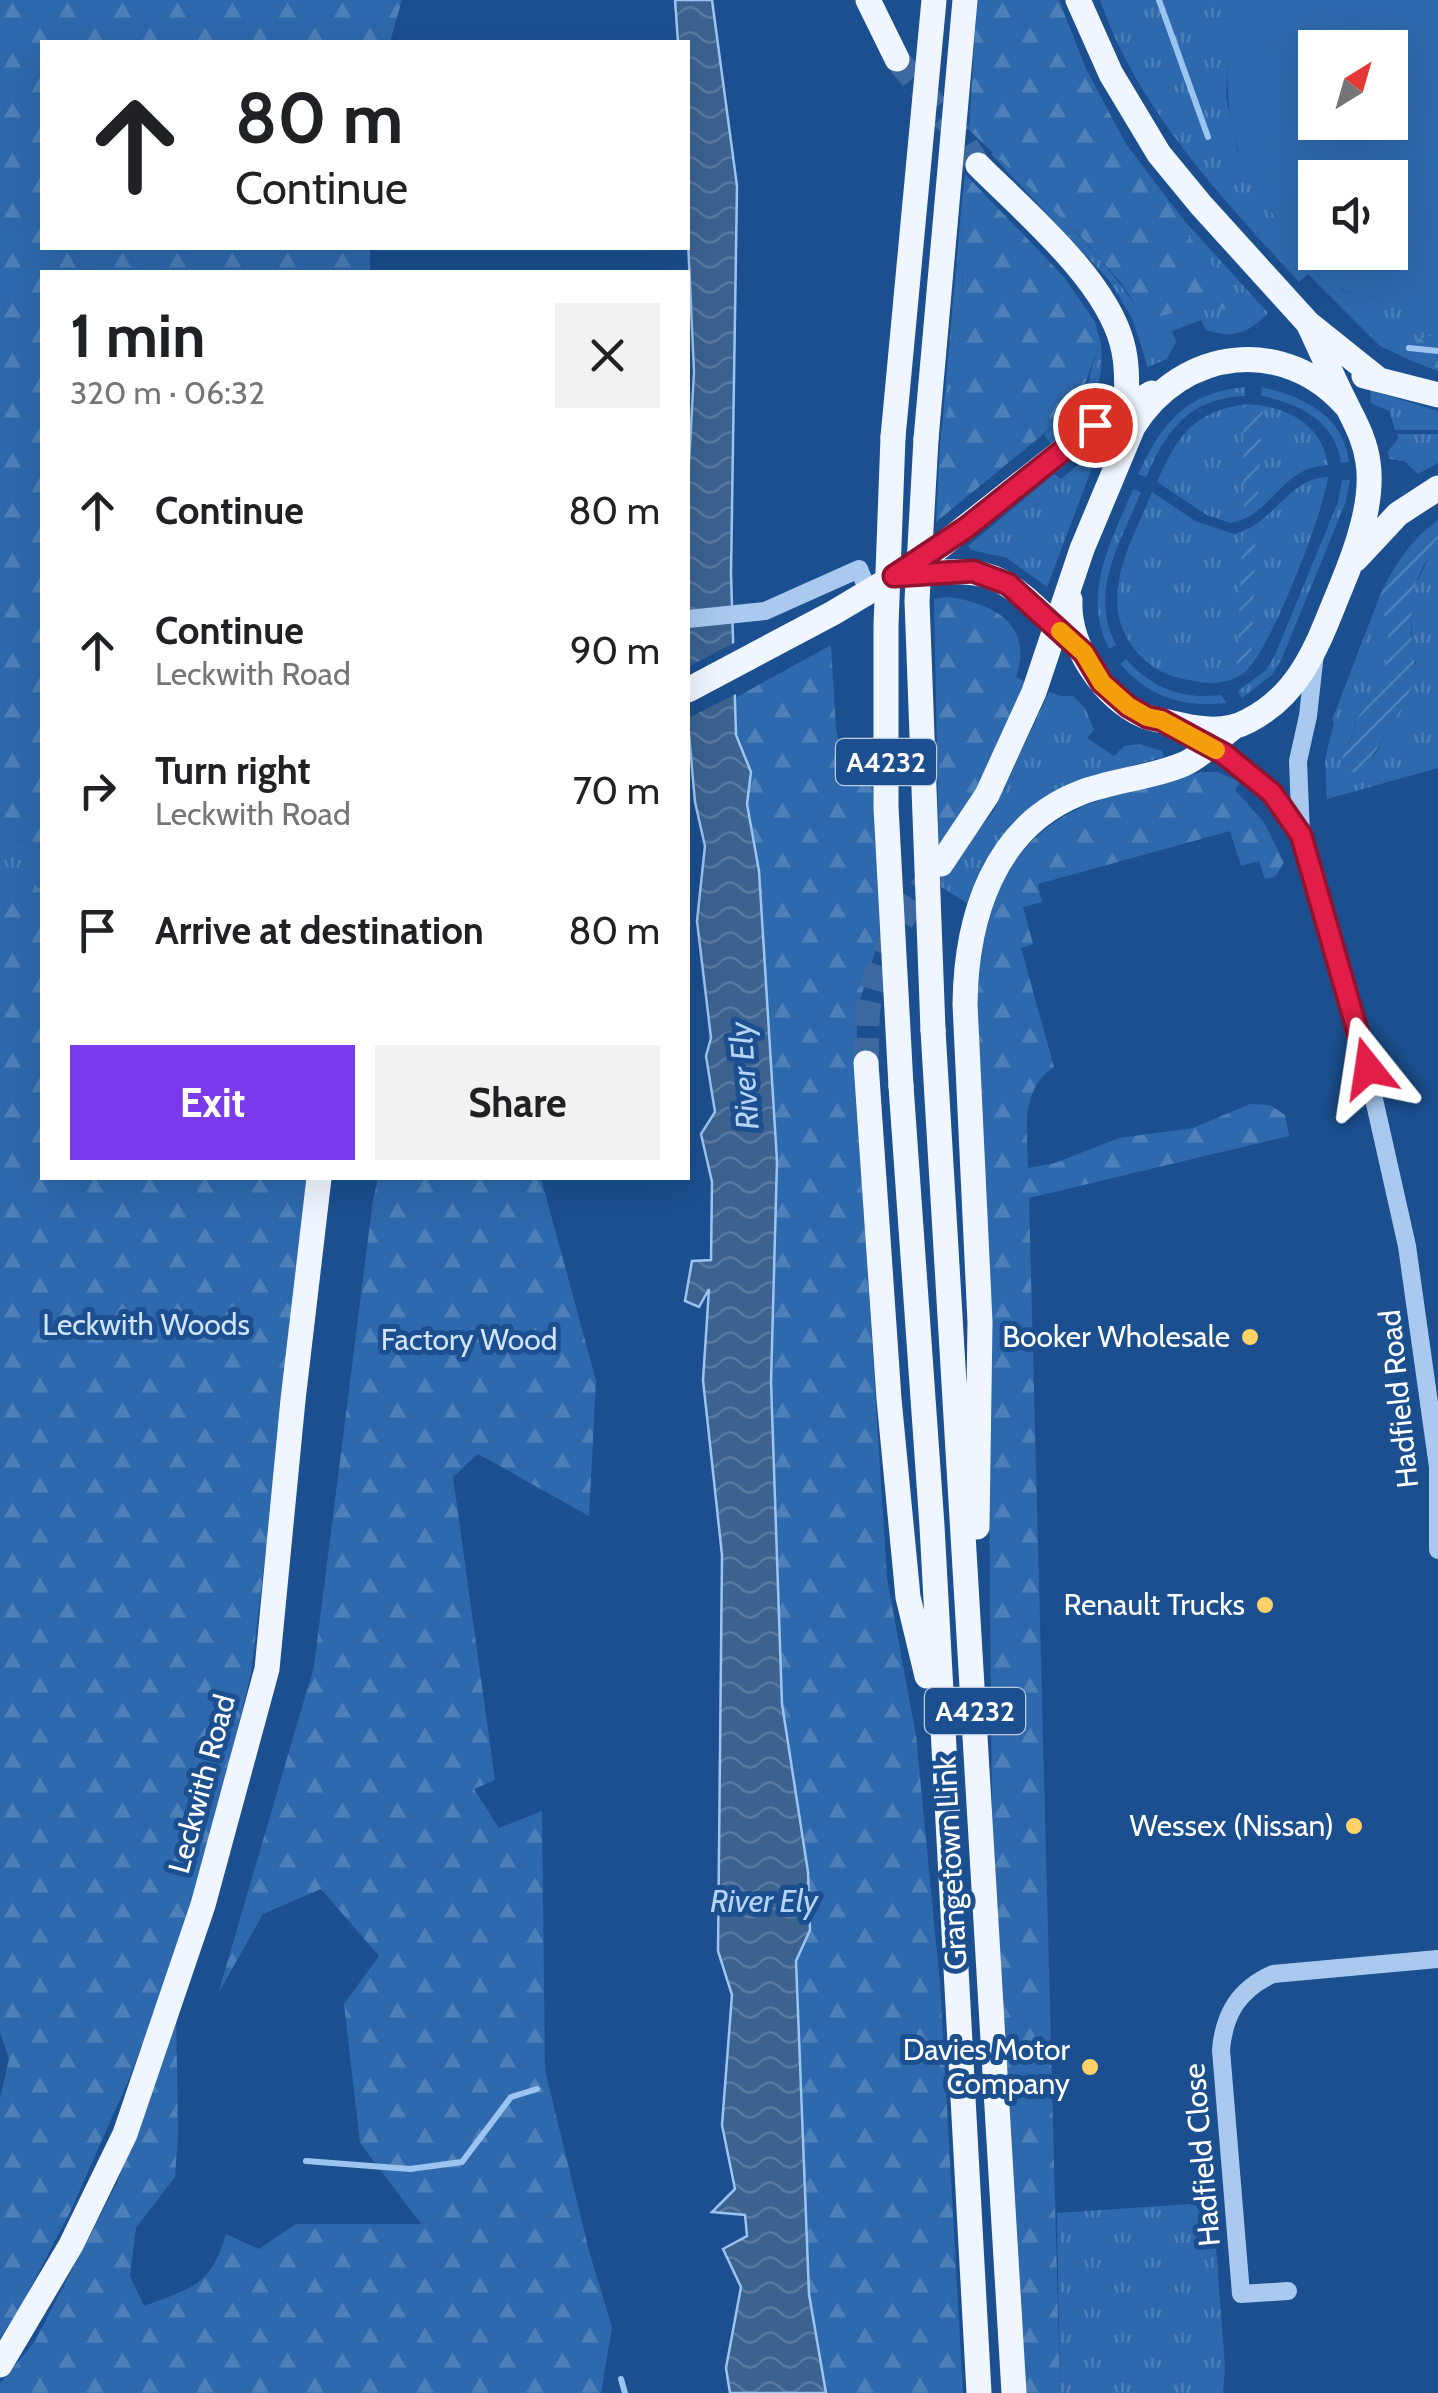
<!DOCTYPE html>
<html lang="en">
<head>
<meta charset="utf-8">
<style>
	body { margin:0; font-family:Cabin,sans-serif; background:#f2f2f2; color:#202124; height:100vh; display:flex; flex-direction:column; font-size:38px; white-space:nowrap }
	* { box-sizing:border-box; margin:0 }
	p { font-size:32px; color:#757577 }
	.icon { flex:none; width:55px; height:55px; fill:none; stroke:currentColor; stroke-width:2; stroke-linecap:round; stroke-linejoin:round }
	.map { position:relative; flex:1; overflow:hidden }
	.sheet { position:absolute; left:40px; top:270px; width:650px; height:910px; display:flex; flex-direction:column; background:#fff; border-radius:0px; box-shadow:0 10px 40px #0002 }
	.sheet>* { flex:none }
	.banner { position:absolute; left:40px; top:40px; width:650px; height:210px; border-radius:0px; box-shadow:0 10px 40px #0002; background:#fff; color:#202124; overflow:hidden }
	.needle { width:65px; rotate:37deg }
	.buttons { position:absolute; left:1298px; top:30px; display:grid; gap:20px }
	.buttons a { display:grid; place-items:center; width:110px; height:110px; border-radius:0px; background:#fff; box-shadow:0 10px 40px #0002; font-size:50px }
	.pin { position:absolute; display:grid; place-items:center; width:85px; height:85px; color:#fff; margin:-42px; border:5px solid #fff; border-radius:50%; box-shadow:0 2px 10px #0007 }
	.me { position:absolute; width:110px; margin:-55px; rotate:345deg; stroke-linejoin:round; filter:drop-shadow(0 0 8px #0008) }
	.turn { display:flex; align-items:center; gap:35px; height:210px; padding:0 30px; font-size:45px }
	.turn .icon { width:130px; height:130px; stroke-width:2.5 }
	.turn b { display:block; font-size:70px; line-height:85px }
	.round { display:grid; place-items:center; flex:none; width:105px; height:105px; border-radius:0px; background:#f2f2f2 }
	.summary { display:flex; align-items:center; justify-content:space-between; height:170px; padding:0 30px }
	h1 { font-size:60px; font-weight:700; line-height:75px }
	.cta { display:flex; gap:20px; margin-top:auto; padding:20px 30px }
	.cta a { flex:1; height:115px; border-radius:0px; background:#7c3aed; color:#fff; font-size:40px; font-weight:700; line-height:115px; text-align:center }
	.cta a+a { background:#f2f2f2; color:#202124 }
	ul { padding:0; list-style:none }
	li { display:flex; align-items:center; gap:30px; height:140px; padding:0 30px }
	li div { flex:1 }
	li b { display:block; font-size:38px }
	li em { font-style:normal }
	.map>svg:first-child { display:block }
	.grass { fill:url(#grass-tufts) }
	.forest { fill:url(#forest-firs) }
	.park { fill:#2e69ad; fill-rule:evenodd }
	.garden { fill:url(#garden-furrows) }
	.water { fill:url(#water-waves); stroke:#9cc4f0; stroke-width:2.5 }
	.pier { fill:#1b4f8f }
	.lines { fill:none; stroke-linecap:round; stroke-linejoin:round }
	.stream { stroke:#9cc4f0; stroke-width:6 }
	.major-tunnel { stroke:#3d69a0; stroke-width:25; stroke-dasharray:25 12; stroke-linecap:butt }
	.minor { stroke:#a9c9ee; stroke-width:18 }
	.major { stroke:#f0f6ff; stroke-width:25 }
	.major-bridge { stroke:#f0f6ff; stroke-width:25 }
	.route-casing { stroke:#92132f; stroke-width:25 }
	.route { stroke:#e11d48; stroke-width:18 }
	.slow { stroke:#f59e0b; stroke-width:18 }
	.poi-dot { fill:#ffd166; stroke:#1b4f8f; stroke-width:4 }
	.labels { text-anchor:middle; stroke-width:10; stroke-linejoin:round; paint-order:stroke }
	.shield { fill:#1b4f8f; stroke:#bbcadd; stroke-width:2.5 }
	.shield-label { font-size:28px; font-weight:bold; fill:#fff }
	.park-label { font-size:30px; fill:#cfe3fa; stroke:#1b4f8f }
	.poi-label { font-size:30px; fill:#fff; stroke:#1b4f8f; text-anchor:end }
	.street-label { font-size:30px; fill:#fff; stroke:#1b4f8f }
	.water-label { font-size:32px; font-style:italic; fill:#b5d3f5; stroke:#1b4f8f }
</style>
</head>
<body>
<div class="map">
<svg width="1438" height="2393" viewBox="0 0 1438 2393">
	<defs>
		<pattern id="grass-tufts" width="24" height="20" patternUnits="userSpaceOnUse" patternTransform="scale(2.5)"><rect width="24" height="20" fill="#2e69ad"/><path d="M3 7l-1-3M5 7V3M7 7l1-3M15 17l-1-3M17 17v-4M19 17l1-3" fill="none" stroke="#4d80b9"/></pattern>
		<pattern id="forest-firs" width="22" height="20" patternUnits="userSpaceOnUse" patternTransform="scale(2.5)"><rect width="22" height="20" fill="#2e69ad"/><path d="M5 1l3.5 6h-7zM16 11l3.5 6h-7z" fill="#4d80b9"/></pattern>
		<pattern id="garden-furrows" width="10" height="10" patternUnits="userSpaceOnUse" patternTransform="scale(2.5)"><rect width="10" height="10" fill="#2e69ad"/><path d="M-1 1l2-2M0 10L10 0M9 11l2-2" fill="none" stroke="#4d80b9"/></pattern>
		<pattern id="water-waves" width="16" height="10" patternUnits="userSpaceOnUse" patternTransform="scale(2.5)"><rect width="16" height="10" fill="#3c6290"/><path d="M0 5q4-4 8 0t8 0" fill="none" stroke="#597aa1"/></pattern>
	</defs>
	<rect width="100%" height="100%" fill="#1b4f8f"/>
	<path class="grass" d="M1100,0H1231L1226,97L1237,150L1296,243L1341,290L1370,297L1438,302V335L1417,339L1412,351L1414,362L1380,346L1308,274L1299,282C1222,198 1138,110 1100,0Z
		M994,152C1048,205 1105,255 1145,321L1183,310H1221L1238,306L1177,223L1182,218L1268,313C1248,334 1233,339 1206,330L1201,320L1172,331L1176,342L1167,359L1148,367L1132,318L1109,280L991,154Z
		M961,211L963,302L956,375L940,450Z
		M1101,344C1105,393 1088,414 1052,445L1044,435C1061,420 1080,406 1088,384C1092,369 1094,357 1101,344Z
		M1245,387V396C1189,398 1167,430 1146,477L1138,474C1163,422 1185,393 1245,387Z
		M1262,387C1302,397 1344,415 1349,462L1341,463C1336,421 1298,403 1261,396Z
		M1370,390L1438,411V430H1395L1389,411L1371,403Z
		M1246,404C1286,406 1322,423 1328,465C1280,467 1274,515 1230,523L1207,515L1157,482C1177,436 1193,412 1246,404Z
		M1397,434H1438V463L1418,474L1404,461L1389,459L1388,451L1398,439Z
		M1079,464L1092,468L1047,587L1007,558L971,550L968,546L1054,474L1061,479Z
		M1328,477C1324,512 1270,651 1245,672C1225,688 1201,683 1179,678C1160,673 1147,664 1135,650C1095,600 1132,542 1152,492L1197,522L1234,534C1274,525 1287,478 1328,477Z
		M1342,480H1350L1345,504L1282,658L1272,675L1242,698L1238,691L1266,670L1275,655L1338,502Z
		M1133,489L1141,492C1121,542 1088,592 1116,645L1109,649C1081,593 1111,543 1133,489Z
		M1438,546V768L1327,799L1325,759L1334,722L1332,720L1379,598C1399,655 1385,676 1354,723L1355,730L1348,743L1370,764L1391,723L1416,663L1413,652L1410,597L1430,555Z
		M1126,659C1151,688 1183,700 1221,695L1227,703C1183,708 1149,697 1120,664Z
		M1049,692L1061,696H1073L1085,708L1094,730L1087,738L1114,756L1124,746L1140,744L1162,751L1164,757L1082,779L1055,792L999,842L984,863L967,903L941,887V880L994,810Z
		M0,841L42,842V888H0Z
		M1204,2203L1213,2207L1225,2367L1223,2393H1060L1057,2213Z"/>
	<path class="forest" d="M0,0H402L390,42H42V248H370V272H42V842L0,841Z
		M977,0H1059L1086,69L1126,144L1182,218L1178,223L1240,300L1238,306L1221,310H1183L1145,321L1122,284L1080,236L969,130Z
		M965,174L1064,277L1095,322L1101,344C1089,365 1087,387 1074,409L936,522L940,443L956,375L963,302L961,211Z
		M1438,335V371L1414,362L1412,351L1417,339Z
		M948,597C994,603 1034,625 1016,677L1025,682L980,783L939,847L934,599Z
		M831,645L836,728L844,766L872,771L880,936L857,1009V1098L864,1217L887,1578L916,1736L940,1983L963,2393H826L809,2294L796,1960L810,1930L808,1872L782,1704L771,1382L777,1161L759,871L747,804L751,773L736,735L735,698Z
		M1202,772H1217L1240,782L1235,790L1264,822L1284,862L1275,877L1265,879L1259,861L1241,866L1230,831L1038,884L1042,902L1023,907L1033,944L1021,948L1054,1067C1019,1090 1028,1131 1028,1168L1055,1163L1119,1138L1193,1128L1250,1104L1270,1105L1285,1115L1289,1136L1029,1198L1060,2393H1025L992,1811L989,1465L976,1005C978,983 976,957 982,936C1015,812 1091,798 1202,772Z
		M0,888H42V1178H311L251,1674L196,1899L129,2079L71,2210L20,2308L0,2338V2098L9,2059L0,2032Z
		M378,1178H541L596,1381L589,1516L478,1454L453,1477L495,1780L474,1789L499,1828L542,1811L545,2070L589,2251L612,2327L601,2393H0V2384L35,2341L117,2183L176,2008L178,2134L175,2177L136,2228L130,2276L144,2306C192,2288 211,2286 226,2234L259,2249L296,2224H421L360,2143L344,2004L379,1956L321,1889L263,1914L218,1994L314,1666L373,1200Z"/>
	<path class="park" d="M1231,0H1438V302C1408,300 1375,301 1346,291C1329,285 1313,263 1301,249C1222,159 1223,114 1231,0ZM1315,48H1390V122H1315ZM1315,178H1390V252H1315Z"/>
	<path class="garden" d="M1243,405L1263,406L1257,512L1244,519Z
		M1438,520V546C1411,575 1408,611 1413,649C1414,660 1417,669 1414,680C1405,710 1381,735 1370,764L1357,773L1349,772L1342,758L1355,730L1354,724C1384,676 1399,655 1379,598C1392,568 1411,539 1438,520Z
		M1256,525L1251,665L1236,677L1243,532Z"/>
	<path class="water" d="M675,0H712L737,186L731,574L736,735L751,772L747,804L759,871L777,1161L771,1382L782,1704L808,1872L810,1930L796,1961L809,2294L826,2393H730L726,2368L741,2287L723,2249L747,2236L745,2215L712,2212L735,2189L722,2125L732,1995L718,1951L722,1555L703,1380L709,1289L699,1307L685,1301L692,1261L711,1260L712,1182L701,1134L715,1112L706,1056L711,1038L697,921L705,846L695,802L688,723V481L694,372L688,241V42H678Z"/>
	<path class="pier" d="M738,641L740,692L688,718V667Z"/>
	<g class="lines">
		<path class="stream" d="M1159,0L1208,137
			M1409,348L1438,351
			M306,2161L410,2169L462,2162L511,2097L537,2089
			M621,2379L625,2393"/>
		<path class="major-tunnel" d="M897,59L963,140L978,165
			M866,1063C867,1045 866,1026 868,1008C877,958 905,909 936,870"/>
		<path class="minor" d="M688,619L765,611L859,569L868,591
			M1315,653L1308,716L1298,761L1301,835L1360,1037L1407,1246L1438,1467V1550
			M1201,742C1240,764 1276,790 1299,830
			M1288,2291L1241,2294L1221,2050C1224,2014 1239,1989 1273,1974L1438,1959"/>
		<path class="major" d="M868,0L897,59
			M1078,0L1111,74L1159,154L1201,205L1308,323L1378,379
			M978,165C1025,212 1105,279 1122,343C1129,368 1126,395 1126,420
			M1364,376L1438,395
			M893,437L934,0
			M926,439L965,0
			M1356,559L1398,514L1438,488
			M904,575C996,566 1001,573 1066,636
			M1070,600C1068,646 1103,697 1144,716C1155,720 1169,722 1181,725C1202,730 1228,732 1248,721C1303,693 1319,640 1341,587C1356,551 1374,502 1368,462C1365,440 1356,424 1347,406C1333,379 1321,350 1308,323
			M688,690L833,613L927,557L1095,425L1152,393
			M941,864L987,795L1034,692L1082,549L1133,427C1182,347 1286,335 1348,408
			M933,1030L1014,2393
			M866,1063L889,1399L908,1597L927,1676
			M901,1086L932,1526L979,2393
			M977,1527L980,1322L965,1004C966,919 993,827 1080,793C1113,780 1151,778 1184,764C1202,756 1219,738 1234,727
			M0,2365L71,2245L125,2134L203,1905L267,1669L293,1400L319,1178"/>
		<path class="major-bridge" d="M893,437L886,626V807L901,1086
			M926,439L917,601L933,1030"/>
	</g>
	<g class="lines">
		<defs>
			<path id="route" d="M1095,425L966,528L894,576L973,571L1008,584L1084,653L1102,683L1128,706L1147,717L1161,720L1224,754L1272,793L1301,835L1368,1068"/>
		</defs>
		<use href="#route" class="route-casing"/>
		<use href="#route" class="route"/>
		<path class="slow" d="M1060,631L1084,653L1102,683L1128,706L1147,717L1161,720L1216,750"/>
	</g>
	<g class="poi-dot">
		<circle cx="1250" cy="1337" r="10"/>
		<circle cx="1265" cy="1605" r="10"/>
		<circle cx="1354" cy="1826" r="10"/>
		<circle cx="1090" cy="2067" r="10"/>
	</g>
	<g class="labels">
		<g class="shield">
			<rect x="836" y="739" width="100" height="46" rx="8"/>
			<rect x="925" y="1688" width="100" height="46" rx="8"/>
		</g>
		<g class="shield-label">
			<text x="886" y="772">A4232</text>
			<text x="975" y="1721">A4232</text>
		</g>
		<g class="park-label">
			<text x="146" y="1335">Leckwith Woods</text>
			<text x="469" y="1350">Factory Wood</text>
		</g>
		<g class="poi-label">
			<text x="1230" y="1347">Booker Wholesale</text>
			<text x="1245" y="1615">Renault Trucks</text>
			<text x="1334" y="1836">Wessex (Nissan)</text>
			<text x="1070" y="2060">Davies Motor<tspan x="1070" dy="34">Company</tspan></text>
		</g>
		<g class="street-label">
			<text transform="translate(1399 1399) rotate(-96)" y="10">Hadfield Road</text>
			<text transform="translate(202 1784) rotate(-75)" y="10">Leckwith Road</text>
			<text transform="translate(951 1863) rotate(-93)" y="10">Grangetown Link</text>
			<text transform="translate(1202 2155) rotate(-95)" y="10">Hadfield Close</text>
		</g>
		<g class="water-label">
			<text transform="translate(744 1076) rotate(-94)" y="11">River Ely</text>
			<text x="764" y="1912">River Ely</text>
		</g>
	</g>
</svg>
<div class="buttons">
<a><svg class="needle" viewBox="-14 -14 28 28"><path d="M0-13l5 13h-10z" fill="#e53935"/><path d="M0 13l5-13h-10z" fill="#757577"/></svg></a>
<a><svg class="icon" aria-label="sound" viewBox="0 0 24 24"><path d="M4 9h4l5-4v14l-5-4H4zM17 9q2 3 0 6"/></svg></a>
</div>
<div class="pin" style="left:1095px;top:425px;background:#d93025"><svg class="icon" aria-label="arrive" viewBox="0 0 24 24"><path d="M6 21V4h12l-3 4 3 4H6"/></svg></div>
<svg class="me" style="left:1368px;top:1068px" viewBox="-20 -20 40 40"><path d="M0-17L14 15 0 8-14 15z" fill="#e11d48" stroke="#fff" stroke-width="4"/></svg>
<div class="banner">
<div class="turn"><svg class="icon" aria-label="ahead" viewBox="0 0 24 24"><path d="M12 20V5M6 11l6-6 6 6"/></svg><div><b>80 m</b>Continue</div></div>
</div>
<section class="sheet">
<div class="summary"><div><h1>1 min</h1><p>320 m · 06:32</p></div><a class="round"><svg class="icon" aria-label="close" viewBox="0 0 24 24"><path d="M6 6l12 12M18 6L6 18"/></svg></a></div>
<ul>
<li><svg class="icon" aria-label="ahead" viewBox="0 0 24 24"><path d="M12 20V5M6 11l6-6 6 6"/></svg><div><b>Continue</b></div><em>80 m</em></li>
<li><svg class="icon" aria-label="ahead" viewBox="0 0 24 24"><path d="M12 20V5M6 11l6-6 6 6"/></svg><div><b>Continue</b><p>Leckwith Road</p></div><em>90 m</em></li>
<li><svg class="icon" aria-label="right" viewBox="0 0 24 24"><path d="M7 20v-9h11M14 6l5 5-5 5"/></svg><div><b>Turn right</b><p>Leckwith Road</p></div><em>70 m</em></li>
<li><svg class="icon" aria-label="arrive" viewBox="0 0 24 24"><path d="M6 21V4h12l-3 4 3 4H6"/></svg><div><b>Arrive at destination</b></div><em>80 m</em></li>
</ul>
<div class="cta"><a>Exit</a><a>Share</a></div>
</section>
</div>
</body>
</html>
